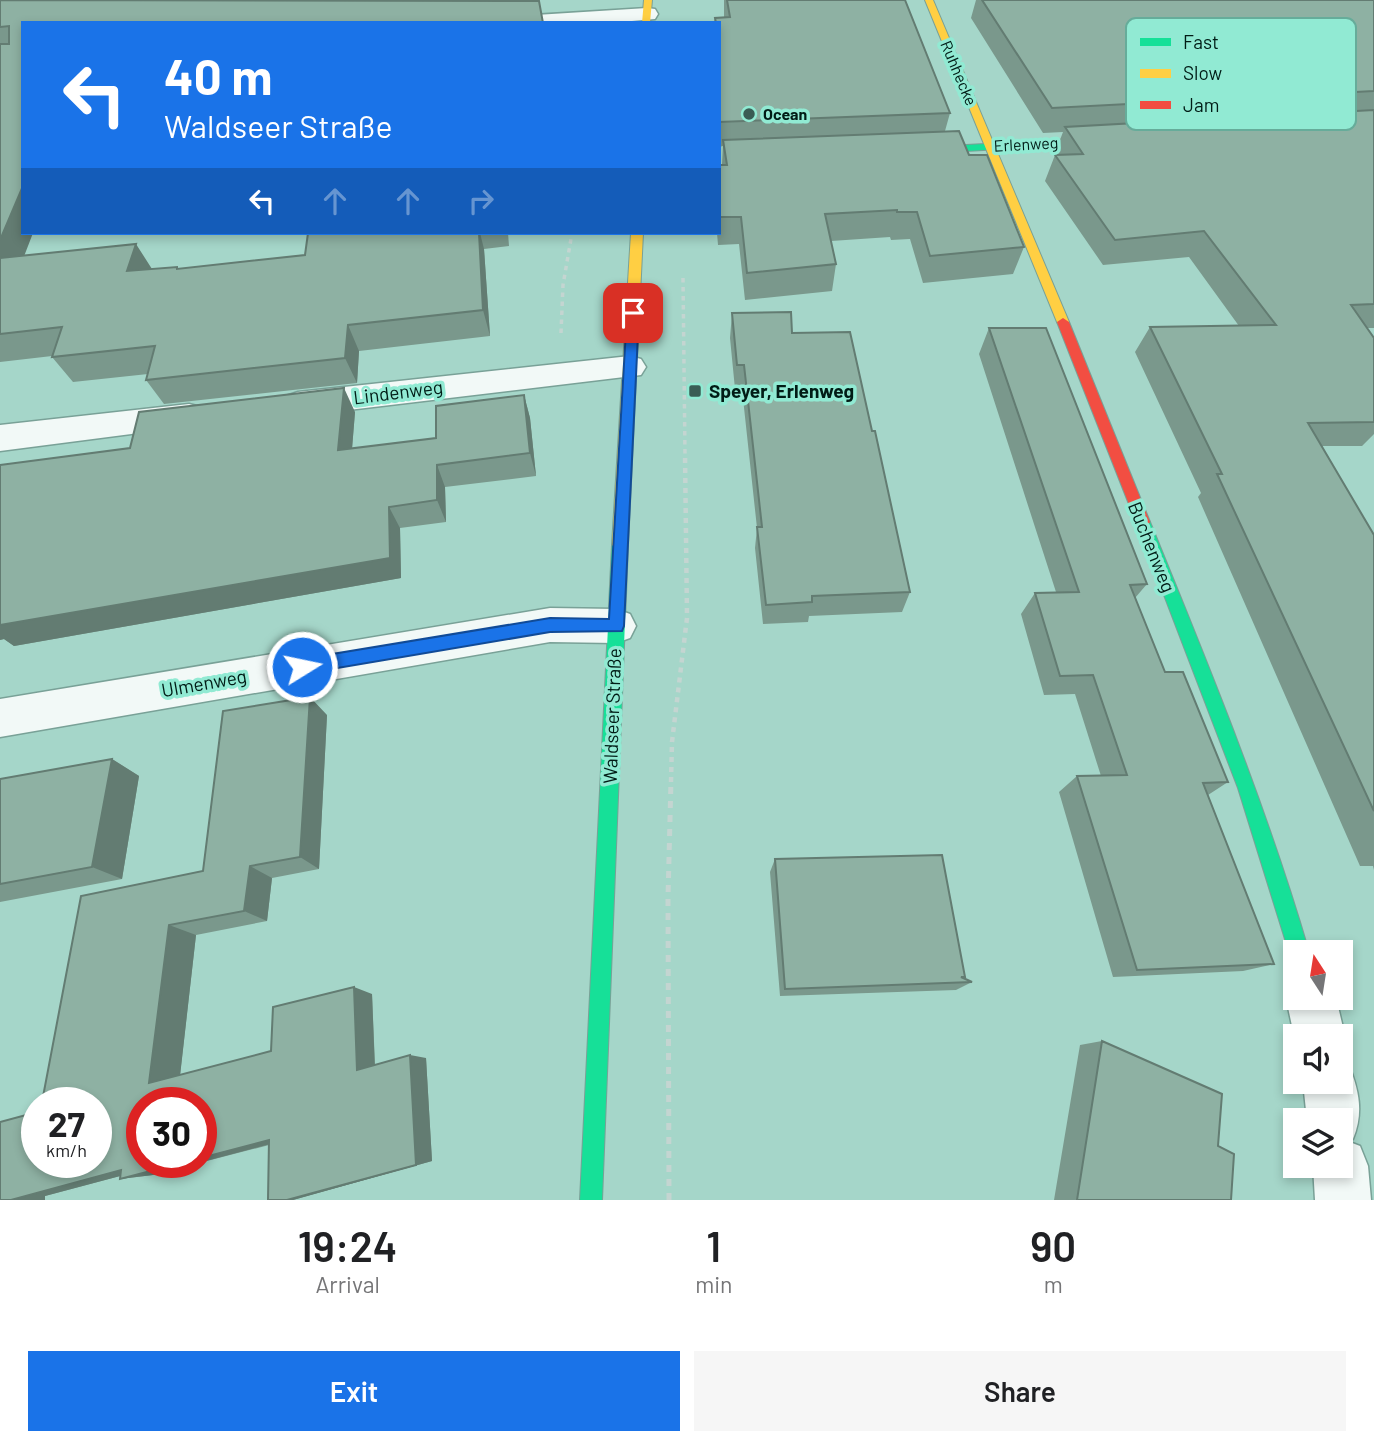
<!DOCTYPE html>
<html lang="en">
<head>
<meta charset="utf-8">
<style>
	body { margin:0; font-family:Barlow,sans-serif; background:#f6f6f6; color:#202124; height:100vh; display:flex; flex-direction:column; font-size:26px; white-space:nowrap }
	* { box-sizing:border-box; margin:0 }
	p { font-size:23px; color:#757577 }
	.icon { flex:none; width:38px; height:38px; fill:none; stroke:currentColor; stroke-width:2; stroke-linecap:round; stroke-linejoin:round }
	.map { position:relative; height:1200px; overflow:hidden }
	.drawer { display:flex; flex-direction:column; background:#fff; flex:1 }
	.drawer>* { flex:none }
	.banner { position:absolute; left:21px; top:21px; width:700px; height:214px; border-radius:0px; box-shadow:0 4px 10px #0003; background:#1a73e8; color:#fff; overflow:hidden }
	.needle { width:46px; rotate:348deg }
	.tools { position:absolute; left:1283px; top:940px; display:grid; gap:14px }
	.tools a { display:grid; place-items:center; width:70px; height:70px; border-radius:0px; background:#fff; box-shadow:0 4px 10px #0003; font-size:35px }
	.speed { position:absolute; left:21px; top:1087px; display:flex; gap:14px; font-size:35px; font-weight:700; text-align:center }
	.speed>* { display:grid; place-content:center; width:91px; height:91px; border-radius:50%; background:#fff; box-shadow:0 4px 10px #0003; line-height:1 }
	.speed small { font-size:18px; font-weight:400 }
	.speed .limit { border:10px solid #d22; background:#fff; color:#111 }
	.pin { position:absolute; display:grid; place-items:center; width:60px; height:60px; color:#fff; margin:-30px; border-radius:14px; box-shadow:0 4px 10px #0006 }
	.me { position:absolute; width:77px; margin:-38px; rotate:80deg; stroke-linejoin:round; filter:drop-shadow(0 0 5px #0008) }
	.turn { display:flex; align-items:center; gap:24px; height:147px; padding:0 28px; font-size:32px }
	.turn .icon { width:91px; height:91px; stroke-width:2.5 }
	.turn b { display:block; font-size:49px; line-height:60px }
	.lanes { display:flex; align-items:center; height:66px; padding:0 28px; background:#0003; justify-content:center; gap:35px; direction:ltr }
	.lanes .off { opacity:.35 }
	.eta { display:flex; justify-content:space-evenly; align-items:center; height:119px; text-align:center }
	.eta b { font-size:42px; font-weight:600; line-height:49px }
	.primary-button { display:flex; gap:14px; margin-top:auto; padding:14px 28px }
	.primary-button a { flex:1; height:80px; border-radius:0px; background:#1a73e8; color:#fff; font-size:28px; font-weight:600; line-height:80px; text-align:center }
	.primary-button a+a { background:#f6f6f6; color:#202124 }
	.map>svg:first-child { display:block }
	.lines { fill:none; stroke-linecap:round; stroke-linejoin:round }
	.street-casing { stroke:#79a197; stroke-width:3 }
	.fast-casing { stroke:#79a197; stroke-width:2 }
	.slow-casing { stroke:#79a197; stroke-width:2 }
	.jam-casing { stroke:#79a197; stroke-width:2 }
	.path-far2 { stroke:#c4d5d1; stroke-width:3.5; stroke-dasharray:4.5 4.5; stroke-linecap:butt }
	.path-far1 { stroke:#c4d5d1; stroke-width:4.5; stroke-dasharray:5 5; stroke-linecap:butt }
	.path { stroke:#c4d5d1; stroke-width:5; stroke-dasharray:7 7; stroke-linecap:butt }
	.street { fill:#f2f9f7; fill-rule:evenodd }
	.fast { fill:#16e098; fill-rule:evenodd }
	.slow { fill:#ffcf43; fill-rule:evenodd }
	.jam { fill:#f24e42; fill-rule:evenodd }
	.wall { fill:#7a988c }
	.shaded-wall { fill:#637c72 }
	.building { fill:#8eb1a3; stroke:#637c72; stroke-width:2 }
	.route { fill:#1a73e8; stroke:#114b97; stroke-width:2 }
	.poi-dot { fill:#3a5d55; stroke:#91ead3; stroke-width:2.5 }
	.labels { text-anchor:middle; stroke-width:7; stroke-linejoin:round; paint-order:stroke }
	.far-street-label { font-size:16px; fill:#011c16; stroke:#91ead3 }
	.far-poi-label { font-size:16px; font-weight:bold; fill:#011c16; stroke:#91ead3; text-anchor:start }
	.poi-label { font-size:19px; font-weight:bold; fill:#011c16; stroke:#91ead3; text-anchor:start }
	.street-label { font-size:19px; fill:#011c16; stroke:#91ead3 }
	.key { fill:#91ead3; stroke:#66ac9a; stroke-width:2 }
	.key-label { font-size:19px; fill:#011c16 }
</style>
</head>
<body>
<div class="map">
<svg width="1374" height="1200" viewBox="0 0 1374 1200">
	<rect width="100%" height="100%" fill="#a5d6c9"/>
	<g class="lines">
		<defs>
			<path id="street" d="M647,8L655,9L658,14L655,19L609,23H491L494,18L502,17Z
				M630,356L641,359L646,367L641,375L298,416L286,412L282,404L286,396L298,392Z
				M189,404L201,407L206,416L201,425L0,451V425Z
				M550,608L616,609L630,614L636,626L630,638L616,643L550,642L0,737V699Z
				M1293,980L1295,998H1336L1345,1036L1340,1046V1036H1295V1040L1286,998Z
				M1340,1060L1348,1063C1359,1090 1364,1112 1353,1139L1347,1141L1360,1146L1368,1166L1371,1200H1315L1313,1166H1340V1120H1307L1303,1082H1340Z"/>
			<path id="fast" d="M1112,137L1117,140L1116,142L966,151L961,148L966,145Z
				M1143,516L1150,522C1208,664 1266,805 1309,952H1295V960L1289,952L1238,788L1136,522Z
				M620,539L625,541L628,545L602,1200H580L612,545L615,541Z"/>
			<path id="slow" d="M644,0H652L650,23H642Z
				M925,0H933L1069,322L1067,325H1059L1057,322Z
				M631,233H643L628,545L625,549H615L612,545Z"/>
			<path id="jam" d="M1063,318L1069,322L1150,522L1148,526H1138L1136,522L1057,322Z"/>
		</defs>
		<use href="#street" class="street-casing"/>
		<use href="#fast" class="fast-casing"/>
		<use href="#slow" class="slow-casing"/>
		<use href="#jam" class="jam-casing"/>
		<path class="path-far2" d="M683,278L685,455
			M561,333L563,285L572,233"/>
		<path class="path-far1" d="M671,782L672,742L687,618L685,453"/>
		<path class="path" d="M669,1200L668,898L671,780"/>
		<use href="#street" class="street"/>
		<use href="#fast" class="fast"/>
		<use href="#slow" class="slow"/>
		<use href="#jam" class="jam"/>
	</g>
	<path class="wall" d="M0,0H538L23,23L24,256L152,269H179L305,255L308,233H508L509,246L484,249L490,336L359,351L357,383L164,404L146,380L148,374L73,382L52,357V356L0,362Z
		M724,0H905L950,113L945,131L969,155L1024,247L1013,274L923,283L910,239L891,240L890,237L831,241L836,264L832,291L745,300L739,244L718,245L717,233H719V165H722L723,146L719,147V23H714L715,18H724Z
		M976,0H1374V328H1367L1374,338V434L1362,446H1322L1374,535V870L1373,866H1360L1198,497L1201,493L1135,352L1150,327L1239,326L1189,257L1103,265L1045,181L1055,155H1057L1055,153L1063,132L1043,133L971,18Z
		M732,313L792,333L872,431L910,592L902,612L809,616L808,622L763,624L755,548L757,528L742,389H735L730,338Z
		M989,328L1147,584L1135,598L1165,672L1228,782L1208,795L1274,964L1243,971L1113,977L1059,792L1077,776H1101L1075,694L1044,695L1021,614L1035,593L1056,592L979,354Z
		M524,395L530,418L536,476L445,487L446,522L400,528L401,578L14,646L4,639L0,640V465L130,448L355,412L352,449L436,438Z
		M327,715L319,869L272,878L267,921L196,935L180,1075L271,1051L372,994L375,1065L426,1058L432,1161L293,1200L269,1145L153,1175L120,1179V1176L45,1196V1200H0L37,1162L81,896L203,871Z
		M112,759L139,776L122,879L0,902V779Z
		M775,859L965,977L963,978L972,982L956,990L780,996L770,872Z
		M1102,1041L1218,1146L1231,1200H1054L1080,1045Z"/>
	<path class="shaded-wall" d="M23,186V233H33L13,285L0,269V240Z
		M479,233H480L484,249L490,336L483,310Z
		M136,244L152,269L127,271Z
		M348,325L359,351L357,383L345,358Z
		M344,388L355,412L350,473L338,450Z
		M524,395L530,418L536,476L530,453Z
		M437,465L445,487L446,522L437,500Z
		M389,507L400,528L401,578L14,646L4,639L0,640V625Z
		M310,697L327,715L319,869L300,857Z
		M112,759L139,776L122,879L92,867Z
		M250,866L272,878L267,921L244,911Z
		M169,925L196,935L179,1085L149,1083Z
		M354,987L372,994L375,1072L357,1070Z
		M410,1055L426,1058L432,1161L293,1200H287Z
		M293,1138L153,1175L120,1179L185,1162H201V1158L269,1140Z
		M154,1167L45,1196V1200H11L121,1170Z"/>
	<path class="building" d="M0,0L539,1L543,23H23V186L0,240V44H9V26L0,27Z
		M727,0H905L950,113L719,122V23H716L715,18L730,17Z
		M982,0H1374V91L1052,108Z
		M1374,110V304L1351,305L1374,338V422L1308,423L1374,535V811L1217,474H1222L1150,327L1276,325L1204,231L1115,240L1055,155L1083,154L1065,127Z
		M959,131L969,155H987L1024,247L930,256L917,212H897V210L825,214L836,264L747,273L741,217H719V165H727L723,140Z
		M308,233H479L483,310L348,325L345,358L146,380L155,346L52,357L62,327L0,334V258L136,244L127,271L177,267V269L305,255Z
		M791,312L792,333L850,332L872,431H875L910,592L812,596V602L766,605L757,527H762L744,365H737L732,313Z
		M989,328H1046L1147,584L1130,585L1165,672H1183L1228,782L1203,783L1274,964L1137,970L1077,776L1127,775L1093,675L1060,676L1035,593L1079,592Z
		M344,388L338,450L436,438V406L524,395L530,453L437,465V500L389,507L390,558L0,625V465L130,448L139,412Z
		M310,697L300,857L250,866L244,911L169,925L149,1083L271,1051L273,1007L354,987L357,1070L410,1055L416,1165L287,1200H268L269,1140L201,1158V1102H142V1162H185L120,1179L121,1170L11,1200H0V1122L37,1112V1162H96V1102H42L81,896L203,871L223,711Z
		M112,759L92,867L0,884V779Z
		M942,855L965,977H961L972,982L785,989L775,859Z
		M1102,1041L1222,1094L1218,1146L1234,1154L1231,1200H1077Z"/>
	<path class="route" d="M633,309L639,313L624,626L622,631L550,632L302,674L296,672L294,667L296,661L302,659L550,618L609,619L627,313Z"/>
	<g class="poi-dot">
		<circle cx="749" cy="114" r="7"/>
		<rect x="688" y="384" width="14" height="14" rx="3.5"/>
	</g>
	<g class="labels">
		<g class="far-street-label">
			<text transform="translate(959 73) rotate(67)" y="6">Ruhhecke</text>
			<text transform="translate(1026 144) rotate(-3)" y="6">Erlenweg</text>
		</g>
		<g class="far-poi-label">
			<text x="763" y="120">Ocean</text>
		</g>
		<g class="poi-label">
			<text x="709" y="398">Speyer, Erlenweg</text>
		</g>
		<g class="street-label">
			<text transform="translate(398 392) rotate(-7)" y="7">Lindenweg</text>
			<text transform="translate(1152 547) rotate(68)" y="7">Buchenweg</text>
			<text transform="translate(204 683) rotate(-10)" y="7">Ulmenweg</text>
			<text transform="translate(612 716) rotate(-88)" y="7">Waldseer Straße</text>
		</g>
	</g>
	<rect x="1126" y="18" width="230" height="112" rx="10" class="key"/>
	<rect x="1140" y="38" width="31" height="8" fill="#16e098"/>
	<rect x="1140" y="69" width="31" height="9" fill="#ffcf43"/>
	<rect x="1140" y="101" width="31" height="8" fill="#f24e42"/>
	<g class="key-label">
		<text x="1183" y="49">Fast</text>
		<text x="1183" y="80">Slow</text>
		<text x="1183" y="112">Jam</text>
	</g>
</svg>
<div class="tools">
<a><svg class="needle" viewBox="-14 -14 28 28"><path d="M0-13l5 13h-10z" fill="#e53935"/><path d="M0 13l5-13h-10z" fill="#757577"/></svg></a>
<a><svg class="icon" aria-label="sound" viewBox="0 0 24 24"><path d="M4 9h4l5-4v14l-5-4H4zM17 9q2 3 0 6"/></svg></a>
<a><svg class="icon" aria-label="layers" viewBox="0 0 24 24"><path d="M12 4l9 5-9 5-9-5zM3 14l9 5 9-5"/></svg></a>
</div>
<div class="speed"><div>27<small>km/h</small></div><div class="limit">30</div></div>
<div class="pin" style="left:633px;top:313px;background:#d93025"><svg class="icon" aria-label="arrive" viewBox="0 0 24 24"><path d="M6 21V4h12l-3 4 3 4H6"/></svg></div>
<svg class="me" style="left:302px;top:667px" viewBox="-20 -20 40 40"><circle r="17" fill="#1a73e8" stroke="#fff" stroke-width="3"/><path d="M0-11L8 9 0 5-8 9z" fill="#fff"/></svg>
<div class="banner">
<div class="turn"><svg class="icon" aria-label="left" viewBox="0 0 24 24"><path d="M17 20v-9H6M10 6l-5 5 5 5"/></svg><div><b>40 m</b>Waldseer Straße</div></div>
<div class="lanes"><svg class="icon" aria-label="left" viewBox="0 0 24 24"><path d="M17 20v-9H6M10 6l-5 5 5 5"/></svg><svg class="icon off" aria-label="ahead" viewBox="0 0 24 24"><path d="M12 20V5M6 11l6-6 6 6"/></svg><svg class="icon off" aria-label="ahead" viewBox="0 0 24 24"><path d="M12 20V5M6 11l6-6 6 6"/></svg><svg class="icon off" aria-label="right" viewBox="0 0 24 24"><path d="M7 20v-9h11M14 6l5 5-5 5"/></svg></div>
</div>
</div>
<section class="drawer">
<div class="eta">
<div><b>19:24</b><p>Arrival</p></div>
<div><b>1</b><p>min</p></div>
<div><b>90</b><p>m</p></div>
</div>
<div class="primary-button"><a>Exit</a><a>Share</a></div>
</section>
</body>
</html>
